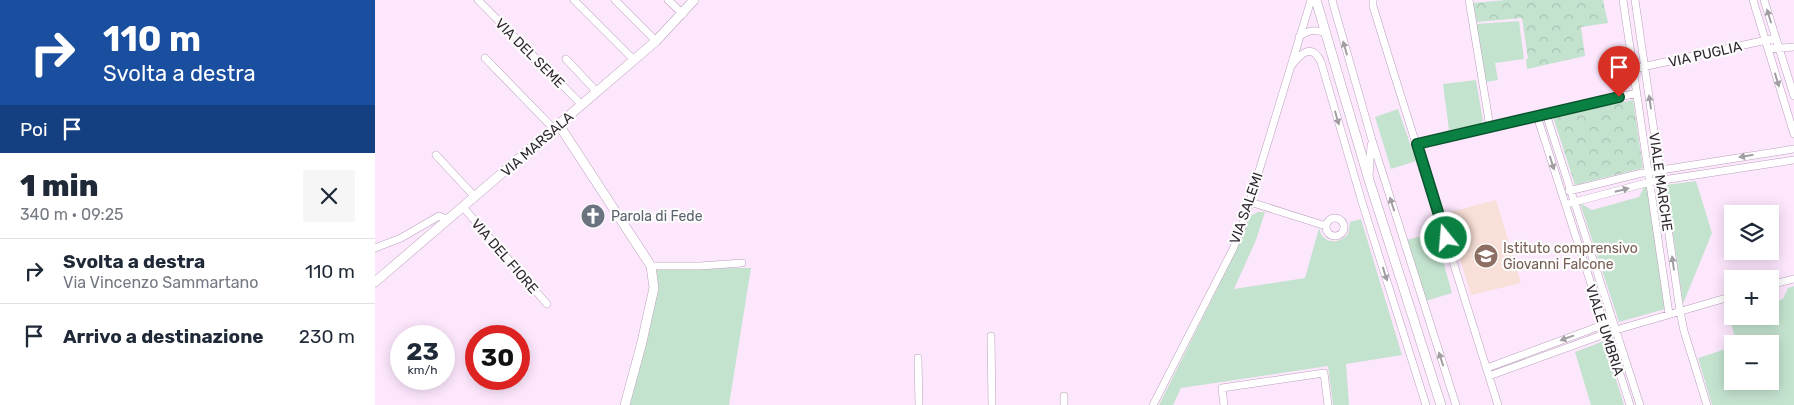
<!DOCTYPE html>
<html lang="it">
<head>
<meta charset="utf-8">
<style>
	body { margin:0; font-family:Rubik,sans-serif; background:#f6f6f7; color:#1f2937; height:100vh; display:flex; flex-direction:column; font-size:19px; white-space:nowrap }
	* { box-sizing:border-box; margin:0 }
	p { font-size:16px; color:#747a83 }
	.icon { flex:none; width:28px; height:28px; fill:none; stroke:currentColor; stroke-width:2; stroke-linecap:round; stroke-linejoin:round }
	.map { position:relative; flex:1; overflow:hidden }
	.side { display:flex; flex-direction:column; background:#fff; width:375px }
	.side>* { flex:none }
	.banner { background:#1a4fa0; color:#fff; overflow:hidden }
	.buttons { position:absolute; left:1349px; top:205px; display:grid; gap:10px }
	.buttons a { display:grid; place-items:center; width:55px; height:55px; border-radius:0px; background:#fff; box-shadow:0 2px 12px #0003; font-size:25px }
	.speed { position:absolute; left:15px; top:325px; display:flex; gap:10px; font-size:25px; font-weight:700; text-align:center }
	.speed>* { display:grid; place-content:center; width:65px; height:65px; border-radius:50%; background:#fff; box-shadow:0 2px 12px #0003; line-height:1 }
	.speed small { font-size:12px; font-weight:400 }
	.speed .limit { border:8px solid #d22; background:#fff; color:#111 }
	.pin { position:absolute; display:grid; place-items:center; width:42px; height:42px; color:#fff; margin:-51px -21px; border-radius:50% 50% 50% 0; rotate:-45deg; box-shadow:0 0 5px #0007 }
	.pin .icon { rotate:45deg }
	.me { position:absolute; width:55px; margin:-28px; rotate:343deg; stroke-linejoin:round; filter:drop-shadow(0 0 4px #0008) }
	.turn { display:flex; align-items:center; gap:18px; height:105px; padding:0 20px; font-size:22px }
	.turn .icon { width:65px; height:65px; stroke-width:2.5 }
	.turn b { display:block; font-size:35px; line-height:42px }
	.then { display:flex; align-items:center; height:48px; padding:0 20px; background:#0003; gap:10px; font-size:19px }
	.round { display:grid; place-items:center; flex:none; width:52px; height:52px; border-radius:0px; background:#f6f6f7 }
	.summary { display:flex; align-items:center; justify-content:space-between; height:85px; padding:0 20px }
	h1 { font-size:30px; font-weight:800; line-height:38px }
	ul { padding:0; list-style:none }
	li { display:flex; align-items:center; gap:15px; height:65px; padding:0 20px; border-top:1px solid #e0e1e3 }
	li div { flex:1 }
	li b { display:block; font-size:19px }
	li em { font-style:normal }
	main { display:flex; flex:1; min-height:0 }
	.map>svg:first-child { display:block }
	.commercial { fill:#f8dfd7 }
	.grass { fill:#c4e3cf }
	.park { fill:url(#park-crowns) }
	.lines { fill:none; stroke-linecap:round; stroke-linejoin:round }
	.minor-casing { stroke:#b9a0ba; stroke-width:8 }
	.major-casing { stroke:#b9a0ba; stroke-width:10 }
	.minor { stroke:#fff; stroke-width:7 }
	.major { stroke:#fff; stroke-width:9 }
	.oneway { fill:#a29da2 }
	.route-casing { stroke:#07532c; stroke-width:12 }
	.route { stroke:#0b8043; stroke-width:9 }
	.labels { text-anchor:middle; stroke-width:4.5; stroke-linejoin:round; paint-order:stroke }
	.street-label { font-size:14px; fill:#302630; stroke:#fcfcfc }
	.worship-label { font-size:14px; fill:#5b616d; stroke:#fcfcfc; text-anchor:start }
	.education-label { font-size:14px; fill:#785e54; stroke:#fcfcfc; text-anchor:start }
</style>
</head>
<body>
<main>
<section class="side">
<div class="banner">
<div class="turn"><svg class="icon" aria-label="right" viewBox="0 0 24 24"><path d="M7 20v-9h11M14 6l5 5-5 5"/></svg><div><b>110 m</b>Svolta a destra</div></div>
<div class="then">Poi<svg class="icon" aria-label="arrive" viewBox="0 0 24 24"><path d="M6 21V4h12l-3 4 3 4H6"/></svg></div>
</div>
<div class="summary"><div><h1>1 min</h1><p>340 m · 09:25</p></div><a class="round"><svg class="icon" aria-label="close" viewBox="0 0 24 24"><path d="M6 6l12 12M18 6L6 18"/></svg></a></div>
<ul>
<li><svg class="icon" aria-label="right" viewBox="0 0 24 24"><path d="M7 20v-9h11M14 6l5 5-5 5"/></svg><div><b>Svolta a destra</b><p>Via Vincenzo Sammartano</p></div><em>110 m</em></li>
<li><svg class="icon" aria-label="arrive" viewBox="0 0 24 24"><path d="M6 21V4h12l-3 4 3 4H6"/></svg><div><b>Arrivo a destinazione</b></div><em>230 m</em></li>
</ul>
</section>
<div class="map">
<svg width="1419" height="405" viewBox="0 0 1419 405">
	<defs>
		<pattern id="park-crowns" width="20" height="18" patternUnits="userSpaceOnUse" patternTransform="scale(1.25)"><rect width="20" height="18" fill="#c4e3cf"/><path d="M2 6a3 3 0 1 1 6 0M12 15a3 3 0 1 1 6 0" fill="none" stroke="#a9c3b2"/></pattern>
	</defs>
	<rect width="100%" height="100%" fill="#fde7fd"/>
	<path class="commercial" d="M1121,200L1146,283L1096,295L1071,213Z"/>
	<path class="grass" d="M1144,21L1149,59L1120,63L1123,80L1111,82L1101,24Z
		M1101,80L1108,121L1103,125L1074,130L1068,84Z
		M1023,109L1041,161L1016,169L1000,117Z
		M1321,181L1337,233L1308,304L1291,185Z
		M1272,186L1290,309L1244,322L1205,203L1217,210L1264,197L1269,187Z
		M883,212H890L881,240L859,289L930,278L944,228C948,244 963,245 973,234L975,222L986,219L1027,355L971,364L974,405H958L953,366L806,388L798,405H784L851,271L875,216Z
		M1060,232L1077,293L1051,301L1032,240Z
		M281,268H376L354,405H253L282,282Z
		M1419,286V405H1337L1323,358L1357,347L1358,381H1395V344H1362L1351,306L1354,305L1357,307L1358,316H1395V303L1408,299L1413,288Z
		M1229,341L1249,405H1216L1200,352Z"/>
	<path class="park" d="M1131,0H1228L1233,23L1206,27L1210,56L1152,69L1151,59H1153L1147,18L1102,22L1098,3Z
		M1258,100L1268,168L1200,185L1178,117Z"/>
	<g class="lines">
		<defs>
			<path id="minor" d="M103,0L207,105
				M199,0L259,60
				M240,0L281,41
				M293,0L308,14
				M957,0L997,140L1081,405
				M998,0V6L1009,42L1123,405
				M1094,0L1115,127
				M1248,0L1294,314
				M1260,0L1305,311L1309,331L1332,405
				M1378,0L1419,134
				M1389,0L1419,96
				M924,37C933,30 940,29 951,33
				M1393,49L1419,47
				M110,58L179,129
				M191,59L222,92
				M917,65C926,53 937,43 946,62L987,202L1051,405
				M1258,69L1401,38
				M1171,114L1265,405
				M1162,116L1255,405
				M1042,144L1262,93
				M61,155L100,197
				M994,177L996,145
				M1194,191L1267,173L1419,149
				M875,202L951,226
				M1196,203L1275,182L1419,160
				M88,207L172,304
				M951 227a9 9 0 1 1 18 0a9 9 0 1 1-18 0Z
				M0,248L26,238L64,216L73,220
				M276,266H325L367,263
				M1395,285L1419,279
				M616,336L617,405
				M543,358L544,405
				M1112,368L1233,323
				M1114,376L1241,330L1358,296
				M689,396V405
				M778,405L858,249L867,227L936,0
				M849,405L847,388L949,373L953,405"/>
			<path id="major" d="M941,0L994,180L1066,405
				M184,125L276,266L279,288L276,301L267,342L250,405
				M0,282L281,41L319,0"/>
		</defs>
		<use href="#minor" class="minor-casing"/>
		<use href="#major" class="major-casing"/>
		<use href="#minor" class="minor"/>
		<use href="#major" class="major"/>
	</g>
	<defs><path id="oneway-solid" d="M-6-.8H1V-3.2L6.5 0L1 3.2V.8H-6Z" transform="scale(1.25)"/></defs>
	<g class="oneway">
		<use href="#oneway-solid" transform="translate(1394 16) rotate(-107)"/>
		<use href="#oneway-solid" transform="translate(970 48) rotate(-106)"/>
		<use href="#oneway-solid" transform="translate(1402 80) rotate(73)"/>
		<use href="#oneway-solid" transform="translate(1275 102) rotate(-98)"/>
		<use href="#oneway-solid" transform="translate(962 118) rotate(74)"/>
		<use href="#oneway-solid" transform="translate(1371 156) rotate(171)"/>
		<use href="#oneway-solid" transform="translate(1177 163) rotate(72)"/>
		<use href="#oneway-solid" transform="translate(1247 190) rotate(-14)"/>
		<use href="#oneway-solid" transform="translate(1017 204) rotate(-108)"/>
		<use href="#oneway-solid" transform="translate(1298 263) rotate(-98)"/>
		<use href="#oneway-solid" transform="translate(1010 274) rotate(72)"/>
		<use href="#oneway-solid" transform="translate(1192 338) rotate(160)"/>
		<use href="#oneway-solid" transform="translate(1066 359) rotate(-108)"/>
	</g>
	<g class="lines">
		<defs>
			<path id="route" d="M1071,238L1042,144L1244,97"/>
		</defs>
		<use href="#route" class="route-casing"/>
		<use href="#route" class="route"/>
	</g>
	<defs>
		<symbol id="church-disc" viewBox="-11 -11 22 22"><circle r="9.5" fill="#6b7280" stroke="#fcfcfc"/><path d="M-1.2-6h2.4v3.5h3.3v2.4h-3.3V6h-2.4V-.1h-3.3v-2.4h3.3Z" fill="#fff"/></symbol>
		<symbol id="school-disc" viewBox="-11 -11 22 22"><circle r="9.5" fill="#8d6e63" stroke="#fcfcfc"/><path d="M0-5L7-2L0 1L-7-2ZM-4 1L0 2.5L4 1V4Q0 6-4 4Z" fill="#fff"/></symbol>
	</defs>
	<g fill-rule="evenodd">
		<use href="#church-disc" x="204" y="202" width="28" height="28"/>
		<use href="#school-disc" x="1097" y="242" width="28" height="28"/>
	</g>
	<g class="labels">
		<g class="street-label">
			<text transform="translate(155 53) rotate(45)" y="5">VIA DEL SEME</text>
			<text transform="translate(1330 54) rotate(-13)" y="5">VIA PUGLIA</text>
			<text transform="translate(162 144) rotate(-41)" y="5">VIA MARSALA</text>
			<text transform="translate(1286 182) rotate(82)" y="5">VIALE MARCHE</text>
			<text transform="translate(871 208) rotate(-71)" y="5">VIA SALEMI</text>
			<text transform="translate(130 256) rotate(49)" y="5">VIA DEL FIORE</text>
			<text transform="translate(1230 330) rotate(72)" y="5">VIALE UMBRIA</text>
		</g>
		<g class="worship-label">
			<text x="236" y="221">Parola di Fede</text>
		</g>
		<g class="education-label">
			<text x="1128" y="253">Istituto comprensivo<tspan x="1128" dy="16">Giovanni Falcone</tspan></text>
		</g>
	</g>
</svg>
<div class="buttons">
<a><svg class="icon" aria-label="layers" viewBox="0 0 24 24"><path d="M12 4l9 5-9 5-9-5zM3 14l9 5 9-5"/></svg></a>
<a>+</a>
<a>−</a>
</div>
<div class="speed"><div>23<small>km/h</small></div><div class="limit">30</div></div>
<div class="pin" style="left:1244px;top:97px;background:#d93025"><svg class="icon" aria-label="arrive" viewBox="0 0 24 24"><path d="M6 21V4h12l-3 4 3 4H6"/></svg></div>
<svg class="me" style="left:1071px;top:238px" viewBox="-20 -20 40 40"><circle r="17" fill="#0b8043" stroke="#fff" stroke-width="3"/><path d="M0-11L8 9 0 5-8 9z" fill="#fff"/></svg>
</div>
</main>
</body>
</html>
